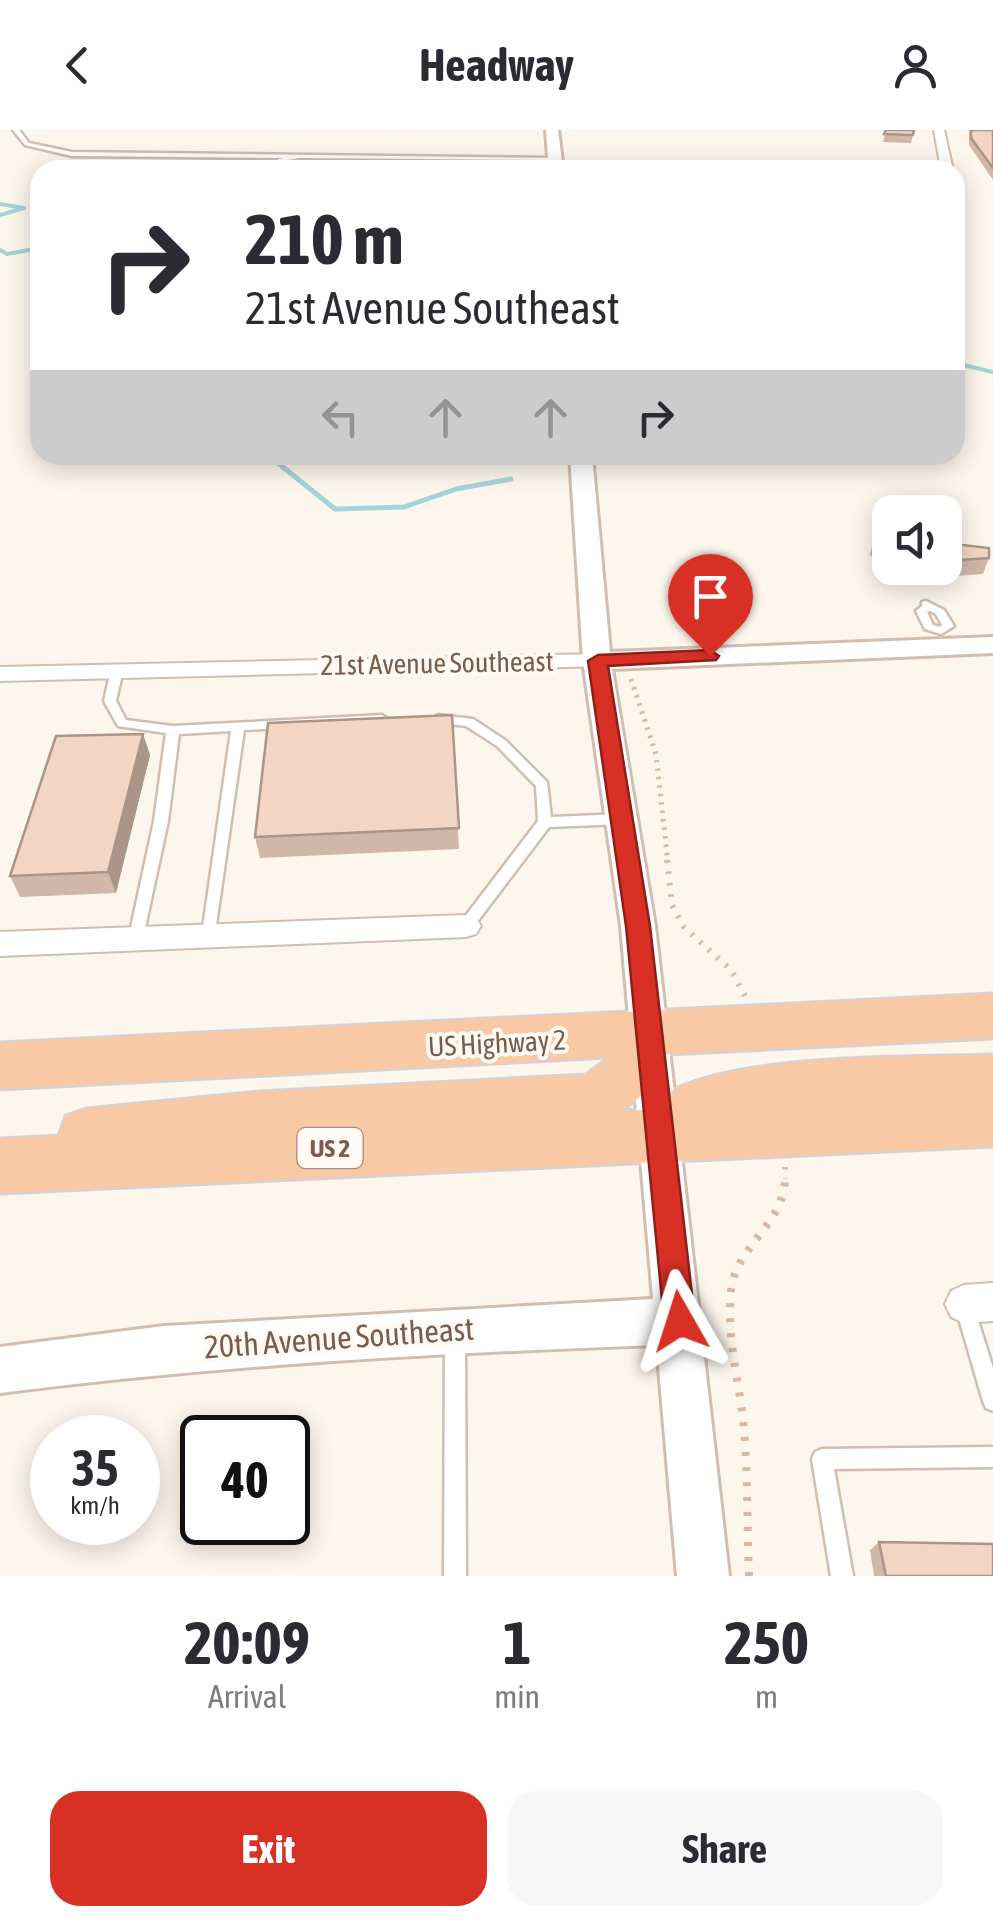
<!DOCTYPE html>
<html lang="en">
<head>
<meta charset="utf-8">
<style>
	body { margin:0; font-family:"Asap Condensed",sans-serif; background:#f7f7f7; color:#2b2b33; height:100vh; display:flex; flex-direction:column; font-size:38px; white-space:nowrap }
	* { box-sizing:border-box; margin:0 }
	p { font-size:32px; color:#7c7c81 }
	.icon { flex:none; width:55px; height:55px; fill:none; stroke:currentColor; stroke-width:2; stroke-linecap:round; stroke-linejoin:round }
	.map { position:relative; height:1446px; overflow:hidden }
	.side { display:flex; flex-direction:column; background:#fff; flex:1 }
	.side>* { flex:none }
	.banner { position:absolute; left:30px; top:30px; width:935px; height:305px; border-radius:30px; box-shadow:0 5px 25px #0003; background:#fff; color:#2b2b33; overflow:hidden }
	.fabs { position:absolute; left:872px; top:365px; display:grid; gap:20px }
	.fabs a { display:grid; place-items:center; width:90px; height:90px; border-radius:20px; background:#fff; box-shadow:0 5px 25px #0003; font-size:50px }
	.speed { position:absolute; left:30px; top:1285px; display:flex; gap:20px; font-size:50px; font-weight:700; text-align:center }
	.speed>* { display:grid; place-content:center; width:130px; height:130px; border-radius:50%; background:#fff; box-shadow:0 5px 25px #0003; line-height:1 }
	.speed small { font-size:25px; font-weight:400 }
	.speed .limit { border:5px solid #111; border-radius:15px; background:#fff; color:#111 }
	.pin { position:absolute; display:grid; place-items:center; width:85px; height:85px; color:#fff; margin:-102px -42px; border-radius:50% 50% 50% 0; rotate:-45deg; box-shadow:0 0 10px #0007 }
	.pin .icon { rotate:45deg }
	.me { position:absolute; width:110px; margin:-55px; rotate:354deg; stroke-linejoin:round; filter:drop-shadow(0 0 8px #0008) }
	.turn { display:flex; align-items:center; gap:35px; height:210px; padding:0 50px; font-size:45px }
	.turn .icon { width:130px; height:130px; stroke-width:2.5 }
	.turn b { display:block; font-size:70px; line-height:85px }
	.lanes { display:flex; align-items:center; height:95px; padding:0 50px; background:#0003; justify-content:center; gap:50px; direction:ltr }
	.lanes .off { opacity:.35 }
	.eta { display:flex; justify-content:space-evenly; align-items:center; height:170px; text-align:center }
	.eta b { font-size:60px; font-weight:700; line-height:70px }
	.cta { display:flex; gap:20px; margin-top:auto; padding:20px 50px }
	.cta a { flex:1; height:115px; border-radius:30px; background:#d93025; color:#fff; font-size:40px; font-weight:700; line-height:115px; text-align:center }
	.cta a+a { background:#f7f7f7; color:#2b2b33 }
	header { display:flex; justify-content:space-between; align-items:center; height:130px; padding:0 50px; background:#fff; font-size:45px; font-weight:700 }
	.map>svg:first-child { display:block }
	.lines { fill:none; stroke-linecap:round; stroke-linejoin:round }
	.stream-far1 { stroke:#a5d3da; stroke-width:4 }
	.stream { stroke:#a5d3da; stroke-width:5 }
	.service-casing { stroke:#d1beb0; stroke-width:5 }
	.minor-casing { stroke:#d1beb0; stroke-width:4 }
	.tertiary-casing { stroke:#d1beb0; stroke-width:6 }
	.trunk-casing { stroke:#dad1cd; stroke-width:5 }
	.path-far2 { stroke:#d9b8a5; stroke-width:5; stroke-dasharray:2.5 6; stroke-linecap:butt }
	.path-far1 { stroke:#d9b8a5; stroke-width:6; stroke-dasharray:2.5 9; stroke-linecap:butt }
	.path { stroke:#d9b8a5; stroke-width:8; stroke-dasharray:4 11; stroke-linecap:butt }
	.service { fill:#fff; fill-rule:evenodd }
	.minor { fill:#fff; fill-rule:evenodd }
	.tertiary { fill:#fff; fill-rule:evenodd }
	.trunk { fill:#f9c8a4; fill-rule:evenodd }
	.wall { fill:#d1b7a8 }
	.shaded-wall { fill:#aa9588 }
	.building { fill:#f3d5c3; stroke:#aa9588; stroke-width:2.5 }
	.route { fill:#d93025; stroke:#8d1f18; stroke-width:2.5 }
	.labels { text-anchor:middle; stroke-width:8; stroke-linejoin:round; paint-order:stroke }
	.shield { fill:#fffaf3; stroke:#a28b7f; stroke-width:2.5 }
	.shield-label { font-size:25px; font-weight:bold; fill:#7a5c4d }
	.street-label { font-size:28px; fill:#7a5c4d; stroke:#fffaf3 }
	.near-street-label { font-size:32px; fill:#7a5c4d; stroke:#fffaf3 }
</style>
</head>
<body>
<header><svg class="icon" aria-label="back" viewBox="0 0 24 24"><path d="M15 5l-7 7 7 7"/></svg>Headway<svg class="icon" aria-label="person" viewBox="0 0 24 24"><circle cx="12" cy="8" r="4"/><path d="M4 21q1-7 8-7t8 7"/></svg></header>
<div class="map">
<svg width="993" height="1446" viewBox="0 0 993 1446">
	<rect width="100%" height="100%" fill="#fdf6ec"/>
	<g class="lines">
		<path class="stream-far1" d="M0,74L24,78L0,85
			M0,120L7,124L40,118
			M955,233L993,242"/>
		<path class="stream" d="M268,325L335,379L404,377L456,359L511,349
			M635,329L646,325"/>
		<defs>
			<path id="service" d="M13,0H19L29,13L72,22L558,28L555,30L299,28L283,31L273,40H266L279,29L284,28L72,26L25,15Z
				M926,471L944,480L954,496L941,504L925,499L916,481L922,476V472ZM930,481L936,484L942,495L940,497L933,495L927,482Z
				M117,536L123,540L116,571L126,590L173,596L382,585L388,589L382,593L244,600L214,809H204L202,805L231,601L179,604L168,691L143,807L141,811H131L129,807L154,691L166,603L118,596L104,571L111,540Z
				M438,585L473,589L505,610L547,652L551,687L623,684L630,689L623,694L549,697L471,800H461L459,796L461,792L538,691L536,656L497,616L466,596L434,592L432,589Z
				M964,1166L971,1168L973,1175L993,1238V1281L986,1278L983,1271L955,1175L957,1168Z
				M455,1197L462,1200L465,1207L466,1446H444L445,1207L448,1200Z
				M993,1317V1337L834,1339L853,1446H831L812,1329L815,1322L822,1319Z"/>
			<path id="minor" d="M934,0H944L953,40H941Z
				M597,524L609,531L605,536L0,551V537Z
				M466,785L476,788L481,796L476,804L466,807L0,826V802Z
				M993,1153V1191L964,1193L951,1187L945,1174L951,1161L964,1155Z"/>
			<path id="tertiary" d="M546,0H558L563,40H549Z
				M570,325H592L610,522L993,507V523L612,539L655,796L729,1446H677L657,1215C437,1223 218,1235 0,1263V1217L164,1196L653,1169L621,796L583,531Z"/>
			<path id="trunk" d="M993,864V908L667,924L647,961L621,981L646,980C696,921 915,928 993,925V1016L0,1063V1009L59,1006L66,986L86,979L259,962L586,945L610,927L0,959V913Z"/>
		</defs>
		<use href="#service" class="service-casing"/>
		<use href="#minor" class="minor-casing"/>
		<use href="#tertiary" class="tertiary-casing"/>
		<use href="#trunk" class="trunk-casing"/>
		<path class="path-far2" d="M631,549L656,624L668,733"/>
		<path class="path-far1" d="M667,730L672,775L684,797L731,840L745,866
			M785,1037V1049"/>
		<path class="path" d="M749,1446C747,1397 748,1348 744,1299C740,1254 726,1208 731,1161C736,1114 786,1094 785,1046"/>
		<use href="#service" class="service"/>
		<use href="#minor" class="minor"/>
		<use href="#tertiary" class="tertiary"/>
		<use href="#trunk" class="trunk"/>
	</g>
	<path class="wall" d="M886,0H914L911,13L883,12Z
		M969,0H993V50L969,15Z
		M890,408V438H945V413L989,428L983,444L885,451L870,424L874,409Z
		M452,585L459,719L260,728L255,707Z
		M143,604L150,625L116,763L20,767L10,746Z
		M879,1412L993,1446H874L870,1420Z"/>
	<path class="shaded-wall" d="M143,604L150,625L116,763L108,742Z"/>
	<path class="building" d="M886,0H914L913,5L884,4Z
		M971,0H993V38L971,8Z
		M890,408V434L874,409Z
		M945,413L989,418V428L945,431Z
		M452,585L459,698L255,707L268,593Z
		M143,604L108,742L10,746L56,606Z
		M879,1412L993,1414V1446H886Z"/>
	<path class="route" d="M710,520L719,526L716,530L608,536L650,796L695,1191L691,1202L680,1207L668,1202L664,1191L626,796L588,531L598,525Z"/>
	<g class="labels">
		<rect class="shield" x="297.5" y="998" width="65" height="40" rx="8"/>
		<g class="shield-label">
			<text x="330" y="1027">US 2</text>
		</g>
		<g class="street-label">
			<text transform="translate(437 533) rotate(-1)" y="10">21st Avenue Southeast</text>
			<text transform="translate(497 913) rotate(-3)" y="10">US Highway 2</text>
		</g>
		<g class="near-street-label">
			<text transform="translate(339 1208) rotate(-4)" y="11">20th Avenue Southeast</text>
		</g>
	</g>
</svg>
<div class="fabs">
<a><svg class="icon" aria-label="sound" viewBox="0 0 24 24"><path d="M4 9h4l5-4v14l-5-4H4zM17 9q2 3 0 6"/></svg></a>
</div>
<div class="speed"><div>35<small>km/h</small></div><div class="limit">40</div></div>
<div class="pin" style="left:710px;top:526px;background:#d93025"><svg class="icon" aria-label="arrive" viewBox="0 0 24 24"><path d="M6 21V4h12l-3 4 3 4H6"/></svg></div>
<svg class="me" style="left:680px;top:1191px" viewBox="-20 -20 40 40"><path d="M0-17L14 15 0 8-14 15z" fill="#d93025" stroke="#fff" stroke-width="4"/></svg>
<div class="banner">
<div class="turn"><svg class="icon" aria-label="right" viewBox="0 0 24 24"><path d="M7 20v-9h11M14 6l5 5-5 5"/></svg><div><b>210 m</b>21st Avenue Southeast</div></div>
<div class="lanes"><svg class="icon off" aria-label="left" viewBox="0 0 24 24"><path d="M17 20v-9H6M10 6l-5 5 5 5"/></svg><svg class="icon off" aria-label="ahead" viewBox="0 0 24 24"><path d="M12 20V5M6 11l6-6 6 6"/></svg><svg class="icon off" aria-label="ahead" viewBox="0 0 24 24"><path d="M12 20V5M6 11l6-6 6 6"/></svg><svg class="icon" aria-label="right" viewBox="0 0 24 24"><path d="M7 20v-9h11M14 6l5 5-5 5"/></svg></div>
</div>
</div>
<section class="side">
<div class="eta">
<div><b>20:09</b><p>Arrival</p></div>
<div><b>1</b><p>min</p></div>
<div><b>250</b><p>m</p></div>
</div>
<div class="cta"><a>Exit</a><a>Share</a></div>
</section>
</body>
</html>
